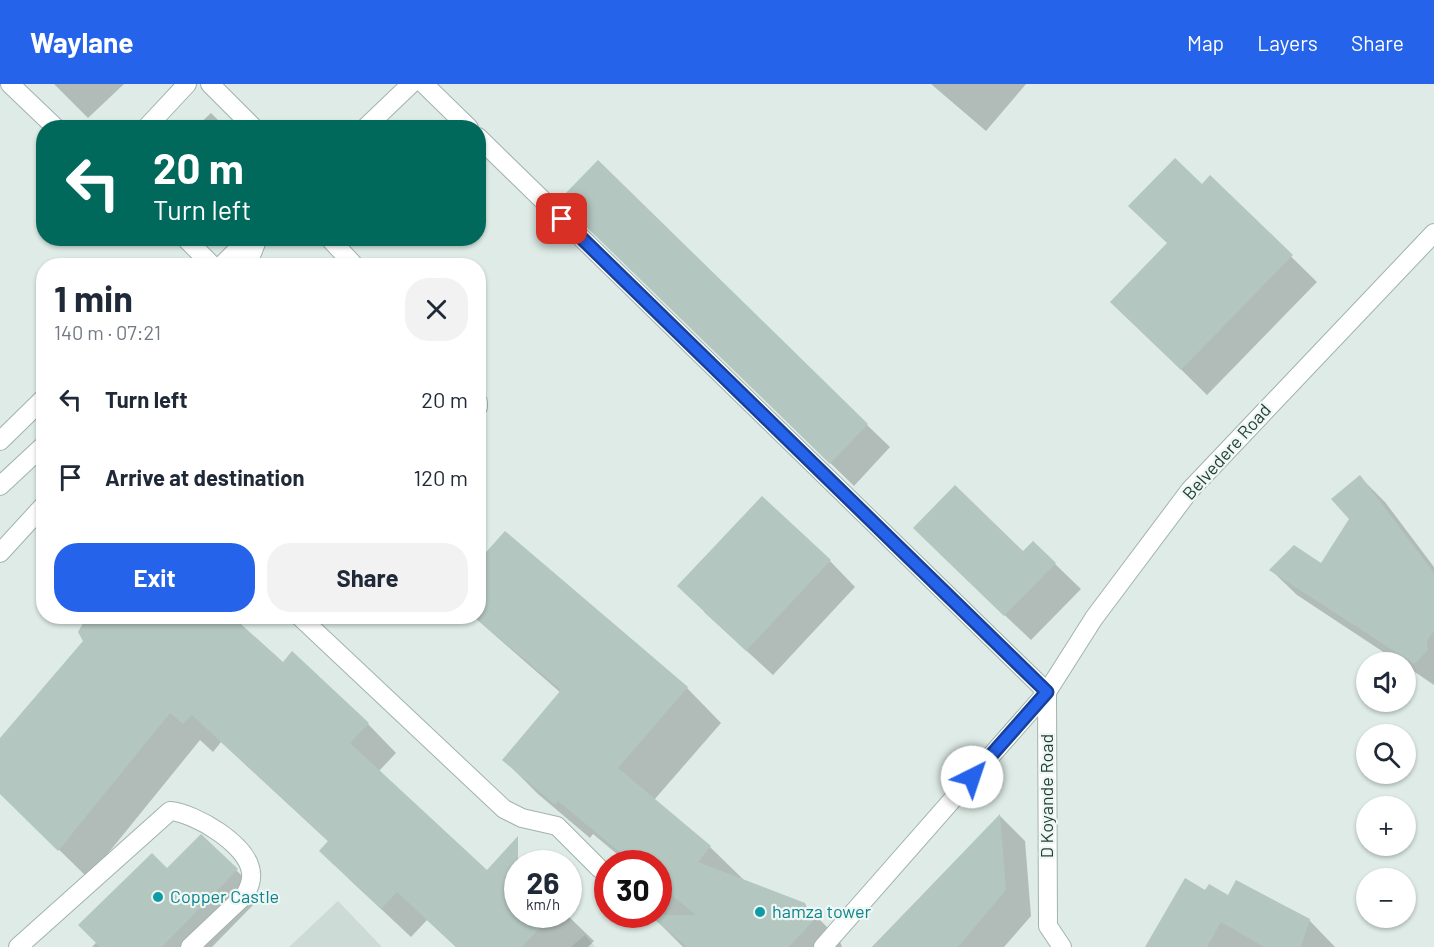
<!DOCTYPE html>
<html lang="en">
<head>
<meta charset="utf-8">
<style>
	body { margin:0; font-family:Barlow,sans-serif; background:#f2f2f3; color:#1f2937; height:100vh; display:flex; flex-direction:column; font-size:22px; white-space:nowrap }
	* { box-sizing:border-box; margin:0 }
	p { font-size:20px; color:#747a83 }
	.icon { flex:none; width:33px; height:33px; fill:none; stroke:currentColor; stroke-width:2; stroke-linecap:round; stroke-linejoin:round }
	.map { position:relative; flex:1; overflow:hidden }
	.side { position:absolute; left:36px; top:174px; width:450px; height:366px; display:flex; flex-direction:column; background:#fff; border-radius:24px; box-shadow:0 2px 4px #0004 }
	.side>* { flex:none }
	.banner { position:absolute; left:36px; top:36px; width:450px; height:126px; border-radius:24px; box-shadow:0 2px 4px #0004; background:#00695c; color:#fff; overflow:hidden }
	.fabs { position:absolute; left:1356px; top:568px; display:grid; gap:12px }
	.fabs a { display:grid; place-items:center; width:60px; height:60px; border-radius:50%; background:#fff; box-shadow:0 2px 4px #0004; font-size:30px }
	.speed { position:absolute; left:504px; top:766px; display:flex; gap:12px; font-size:30px; font-weight:700; text-align:center }
	.speed>* { display:grid; place-content:center; width:78px; height:78px; border-radius:50%; background:#fff; box-shadow:0 2px 4px #0004; line-height:1 }
	.speed small { font-size:15px; font-weight:400 }
	.speed .limit { border:9px solid #d22; background:#fff; color:#111 }
	.pin { position:absolute; display:grid; place-items:center; width:51px; height:51px; color:#fff; margin:-26px; border-radius:12px; box-shadow:0 3px 9px #0006 }
	.me { position:absolute; width:66px; margin:-33px; rotate:41deg; stroke-linejoin:round; filter:drop-shadow(0 0 4px #0008) }
	.turn { display:flex; align-items:center; gap:21px; height:126px; padding:0 18px; font-size:27px }
	.turn .icon { width:78px; height:78px; stroke-width:2.5 }
	.turn b { display:block; font-size:42px; line-height:51px }
	.round { display:grid; place-items:center; flex:none; width:63px; height:63px; border-radius:24px; background:#f2f2f3 }
	.summary { display:flex; align-items:center; justify-content:space-between; height:102px; padding:0 18px }
	h1 { font-size:36px; font-weight:700; line-height:45px }
	.cta { display:flex; gap:12px; margin-top:auto; padding:12px 18px }
	.cta a { flex:1; height:69px; border-radius:24px; background:#2563eb; color:#fff; font-size:24px; font-weight:700; line-height:69px; text-align:center }
	.cta a+a { background:#f2f2f3; color:#1f2937 }
	ul { padding:0; list-style:none }
	li { display:flex; align-items:center; gap:18px; height:78px; padding:0 18px }
	li div { flex:1 }
	li b { display:block; font-size:22px }
	li em { font-style:normal }
	header { display:flex; align-items:center; gap:36px; box-sizing:border-box; height:84px; padding:0 30px; background:#2563eb; color:#fff }
	header strong { font-size:28px }
	nav { display:flex; gap:33px; margin-inline-start:auto; font-size:21px }
	.map>svg:first-child { display:block }
	.built { fill:#ccdbd5 }
	.shadow { fill:#0003 }
	.building { fill:#b3c6bf }
	.lines { fill:none; stroke-linecap:round; stroke-linejoin:round }
	.minor-casing { stroke:#a1b3ad; stroke-width:20 }
	.minor { stroke:#fff; stroke-width:18 }
	.route-casing { stroke:#184099; stroke-width:15 }
	.route { stroke:#2563eb; stroke-width:10 }
	.culture-dot { fill:#0f9aa8; stroke:#eff7f3; stroke-width:2 }
	.labels { text-anchor:middle; stroke-width:4.5; stroke-linejoin:round; paint-order:stroke }
	.street-label { font-size:18px; fill:#1e3c35; stroke:#eff7f3 }
	.culture-label { font-size:18px; fill:#0d838f; stroke:#eff7f3; text-anchor:start }
</style>
</head>
<body>
<header>
<strong>Waylane</strong>
<nav><a>Map</a><a>Layers</a><a>Share</a></nav>
</header>
<div class="map">
<svg width="1434" height="863" viewBox="0 0 1434 863">
	<rect width="100%" height="100%" fill="#deebe6"/>
	<path class="built" d="M338,817L382,863H289Z
		M585,851L595,863H571Z"/>
	<path class="shadow" d="M54,0H124L88,34Z
		M931,0H1026L986,47Z
		M211,29L226,44H195Z
		M1210,93L1317,198L1207,311L1138,243L1169,160L1202,102Z
		M578,123L867,341L890,363L854,402L596,151Z
		M1360,393L1385,418L1434,483V601L1406,582V579H1400L1297,511L1271,486L1321,481L1351,435Z
		M505,449L687,604L721,639L654,716L710,763L746,798L805,821L839,855L842,863H683L651,831H658V810L661,806L658,804V780H629L593,750L590,754L538,710L504,676L561,609L473,532H478Z
		M1023,469L1055,480L1081,505L1031,556L940,470Z
		M830,477L855,503L773,591L704,528Z
		M283,580L368,640L396,669L379,687L518,831H567L594,857L588,863H456L427,836L411,853L349,795L329,758L221,658L213,668L200,656L88,794L0,708V656Z
		M1000,732L1025,757L1031,832L1004,863H872Z
		M167,786H236L262,812L212,863H92Z
		M1206,808L1309,836L1335,863H1147Z"/>
	<path class="building" d="M1175,74L1202,100L1210,91L1293,171L1181,286L1110,218L1167,159L1128,122Z
		M598,76L868,340L830,380L571,128L577,123L564,111Z
		M1360,391L1434,489V547L1427,557L1428,566L1414,580L1269,486L1294,461L1321,479L1349,435L1331,415Z
		M955,401L1023,467L1033,457L1056,479L1004,532L913,444Z
		M762,412L831,476L746,567L677,502Z
		M505,447L688,603L618,684L711,762L698,778L805,819L813,837L789,863H687L649,831H696L658,800V780H634L558,717L555,721L502,676L561,606L478,536V477Z
		M87,532H232L283,578L292,567L369,639L350,659L487,786L518,752V831H552L522,863H456L397,808L381,825L319,767L328,757L192,631L183,640L170,629L58,767L0,710V654L83,557L78,548Z
		M1000,730L1006,806L958,863H872Z
		M201,750L238,785L162,863H100L78,841L152,769L167,784Z
		M1185,794L1205,806L1209,800L1228,811L1236,796L1310,835L1301,863H1264L1221,838L1207,863H1145Z"/>
	<g class="lines">
		<defs>
			<path id="minor" d="M10,0L56,44
				M210,0L254,44
				M424,0L469,44
				M146,44L187,0
				M365,44L411,0
				M478,53L1047,608
				M185,154L213,182
				M329,154L355,182
				M221,182L249,154
				M247,182L258,154
				M478,318V323
				M0,357L44,314
				M0,402L44,361
				M0,469L44,421
				M299,532L504,725L522,734L557,742L600,785
				M1047,608L1048,842L1062,863
				M18,863L170,727C195,729 249,761 251,789C252,797 249,804 245,811L190,863
				M823,863L1047,608L1094,534L1190,406L1434,149"/>
		</defs>
		<use href="#minor" class="minor-casing"/>
		<use href="#minor" class="minor"/>
	</g>
	<g class="lines">
		<defs>
			<path id="route" d="M562,135L1047,608L972,693"/>
		</defs>
		<use href="#route" class="route-casing"/>
		<use href="#route" class="route"/>
	</g>
	<g class="culture-dot">
		<circle cx="158" cy="813" r="6"/>
		<circle cx="760" cy="828" r="6"/>
	</g>
	<g class="labels">
		<g class="street-label">
			<text transform="translate(1227 368) rotate(-48)" y="6">Belvedere Road</text>
			<text transform="translate(1047 712) rotate(-90)" y="6">D Koyande Road</text>
		</g>
		<g class="culture-label">
			<text x="170" y="819">Copper Castle</text>
			<text x="772" y="834">hamza tower</text>
		</g>
	</g>
</svg>
<div class="fabs">
<a><svg class="icon" aria-label="sound" viewBox="0 0 24 24"><path d="M4 9h4l5-4v14l-5-4H4zM17 9q2 3 0 6"/></svg></a>
<a><svg class="icon" aria-label="search" viewBox="0 0 24 24"><circle cx="10" cy="10" r="6"/><path d="M15 15l6 6"/></svg></a>
<a>+</a>
<a>−</a>
</div>
<div class="speed"><div>26<small>km/h</small></div><div class="limit">30</div></div>
<div class="pin" style="left:562px;top:135px;background:#d93025"><svg class="icon" aria-label="arrive" viewBox="0 0 24 24"><path d="M6 21V4h12l-3 4 3 4H6"/></svg></div>
<svg class="me" style="left:972px;top:693px" viewBox="-20 -20 40 40"><circle r="19" fill="#fff"/><path d="M0-13L10 11 0 6-10 11z" fill="#2563eb"/></svg>
<div class="banner">
<div class="turn"><svg class="icon" aria-label="left" viewBox="0 0 24 24"><path d="M17 20v-9H6M10 6l-5 5 5 5"/></svg><div><b>20 m</b>Turn left</div></div>
</div>
<section class="side">
<div class="summary"><div><h1>1 min</h1><p>140 m · 07:21</p></div><a class="round"><svg class="icon" aria-label="close" viewBox="0 0 24 24"><path d="M6 6l12 12M18 6L6 18"/></svg></a></div>
<ul>
<li><svg class="icon" aria-label="left" viewBox="0 0 24 24"><path d="M17 20v-9H6M10 6l-5 5 5 5"/></svg><div><b>Turn left</b></div><em>20 m</em></li>
<li><svg class="icon" aria-label="arrive" viewBox="0 0 24 24"><path d="M6 21V4h12l-3 4 3 4H6"/></svg><div><b>Arrive at destination</b></div><em>120 m</em></li>
</ul>
<div class="cta"><a>Exit</a><a>Share</a></div>
</section>
</div>
</body>
</html>
